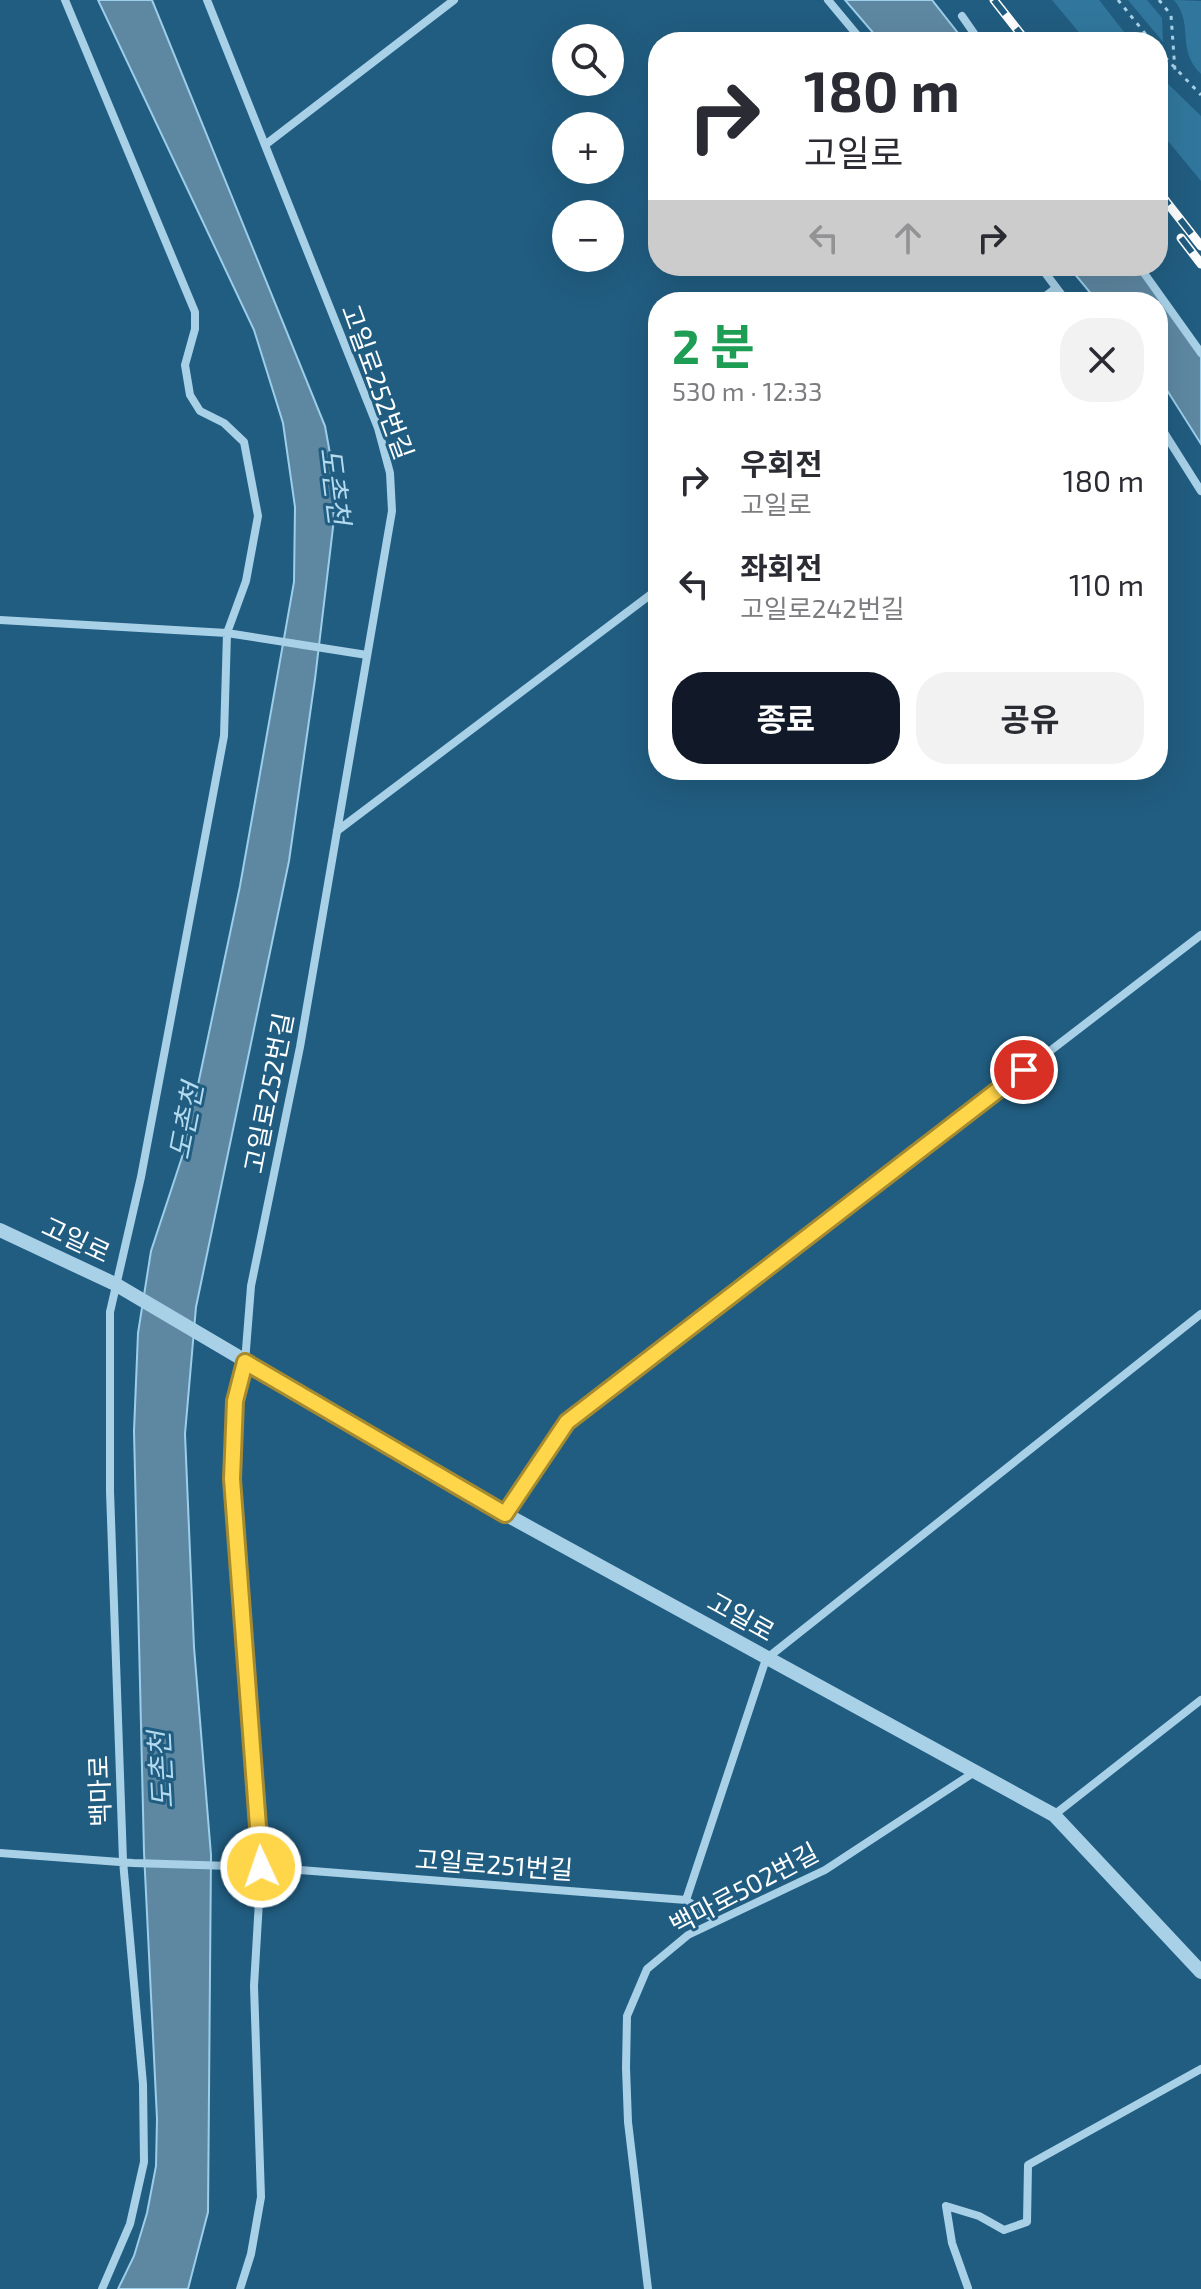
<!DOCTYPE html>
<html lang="ko">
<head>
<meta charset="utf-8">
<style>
	body { margin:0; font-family:"Exo 2","Noto Sans KR",sans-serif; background:#f2f2f3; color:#2b2b33; height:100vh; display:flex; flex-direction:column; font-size:30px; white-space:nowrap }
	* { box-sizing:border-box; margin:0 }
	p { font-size:26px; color:#7c7c81 }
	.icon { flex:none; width:44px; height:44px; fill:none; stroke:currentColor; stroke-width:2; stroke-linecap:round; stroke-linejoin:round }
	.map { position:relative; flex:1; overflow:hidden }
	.sheet { position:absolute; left:648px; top:292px; width:520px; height:488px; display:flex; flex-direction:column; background:#fff; border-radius:32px; box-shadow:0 8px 32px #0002 }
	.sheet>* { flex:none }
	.guide { position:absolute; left:648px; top:32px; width:520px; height:244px; border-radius:32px; box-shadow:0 8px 32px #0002; background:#fff; color:#2b2b33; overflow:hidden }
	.controls { position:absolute; left:552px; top:24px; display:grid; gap:16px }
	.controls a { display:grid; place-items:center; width:72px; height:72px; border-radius:50%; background:#fff; box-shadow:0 8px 32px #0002; font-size:40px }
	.pin { position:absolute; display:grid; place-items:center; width:68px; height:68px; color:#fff; margin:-34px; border:4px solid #fff; border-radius:50%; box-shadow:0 2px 8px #0007 }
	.me { position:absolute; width:88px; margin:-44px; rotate:357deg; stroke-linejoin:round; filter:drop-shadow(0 0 6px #0008) }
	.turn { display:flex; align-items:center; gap:28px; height:168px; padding:0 24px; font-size:36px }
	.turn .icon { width:104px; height:104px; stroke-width:2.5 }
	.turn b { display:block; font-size:56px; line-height:68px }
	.lanes { display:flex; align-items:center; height:76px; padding:0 24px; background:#0003; justify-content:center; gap:40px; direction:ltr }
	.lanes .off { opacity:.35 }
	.round { display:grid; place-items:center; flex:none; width:84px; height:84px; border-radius:32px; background:#f2f2f3 }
	.head { display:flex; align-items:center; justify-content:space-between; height:136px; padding:0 24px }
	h1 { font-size:48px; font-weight:700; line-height:60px; color:#1e9e55 }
	.primary-button { display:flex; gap:16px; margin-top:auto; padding:16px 24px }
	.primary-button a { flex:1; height:92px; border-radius:32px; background:#111827; color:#fff; font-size:32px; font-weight:700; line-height:92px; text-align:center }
	.primary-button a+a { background:#f2f2f3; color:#2b2b33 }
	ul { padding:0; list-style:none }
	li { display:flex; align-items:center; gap:24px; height:104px; padding:0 24px }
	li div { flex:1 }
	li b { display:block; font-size:30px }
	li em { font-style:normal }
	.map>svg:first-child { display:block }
	.green { fill:#31779d }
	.water { fill:#5e88a2; stroke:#9ccee9; stroke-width:2 }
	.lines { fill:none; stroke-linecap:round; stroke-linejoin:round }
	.path { stroke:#a8d1e8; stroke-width:3; stroke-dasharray:4 6; stroke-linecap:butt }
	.minor { stroke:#a8d1e8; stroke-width:8 }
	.tertiary { stroke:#a8d1e8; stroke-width:14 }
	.rail-casing { stroke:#fff; stroke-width:9 }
	.rail { stroke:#215d81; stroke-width:6; stroke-dasharray:18; stroke-linecap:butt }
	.route-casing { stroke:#a68a30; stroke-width:20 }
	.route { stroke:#ffd54a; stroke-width:14 }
	.labels { text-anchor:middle; stroke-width:6; stroke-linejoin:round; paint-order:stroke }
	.street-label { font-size:26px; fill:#fff; stroke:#215d81 }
	.water-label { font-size:28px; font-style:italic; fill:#b3daef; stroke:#215d81 }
</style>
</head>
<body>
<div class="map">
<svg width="1201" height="2289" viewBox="0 0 1201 2289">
	<rect width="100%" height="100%" fill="#215d81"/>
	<path class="green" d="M1052,0H1099L1132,42H1087Z
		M1128,0H1147L1162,18L1163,42Z
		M1174,0L1201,1V74C1175,48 1195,26 1174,0Z
		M1158,74L1201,116V181L1158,129Z"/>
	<path class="water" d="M98,0H152L325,426L331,459L334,519L315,679L289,861L196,1307L185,1434L194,1647L211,1855L208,2212L188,2289H118L134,2256L147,2213L156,2166L157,2119L144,1852L134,1431L138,1333L151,1251L184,1151L240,886L294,582L295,507L283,423L254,330Z
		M845,0H932L965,42H881Z
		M1068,266H1136L1201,357V444L1158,376V302H1098Z"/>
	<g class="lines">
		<path class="path" d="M1118,0L1152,42
			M1159,0L1171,15L1175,71
			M1158,50L1201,95"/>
		<path class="minor" d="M65,0L195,312V329L185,365L190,395L200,411L224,423L244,442L258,516L246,581L227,633L224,736L141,1177L110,1312V1491L123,1861L143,2084L144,2162L130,2224L102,2289
			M207,0L378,428L390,473L392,511L300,1047L251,1286L245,1362L235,1401L232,1479L261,1867L254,1986L261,2197L251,2254L240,2289
			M828,0L863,42
			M962,16L980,42
			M265,145L454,0
			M1040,266L1067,302
			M1139,266L1201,353
			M1038,302L1056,288
			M1158,423L1201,491
			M0,620L227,633L367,655
			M337,831L658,589
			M505,1514L567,1422L1201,935
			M1054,1815L1201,1700
			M0,1853L133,1863L261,1867L686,1900L717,1921
			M686,1900L766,1659L1201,1314
			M968,2288L952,2243L946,2206L979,2216L1004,2230L1027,2222L1028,2165L1201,2069
			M648,2289L628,2122L626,2068L627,2016L647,1969L688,1935L825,1870L973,1773"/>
		<path class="tertiary" d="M0,1230L115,1284L505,1514L1054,1815L1201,1972"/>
		<defs>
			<path id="rail" d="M994,0L1027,42
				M1158,191L1201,246
				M1181,238L1201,264"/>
		</defs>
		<use href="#rail" class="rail-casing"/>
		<use href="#rail" class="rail"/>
	</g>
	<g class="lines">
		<defs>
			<path id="route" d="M261,1867L232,1479L235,1401L245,1362L505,1514L567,1422L1024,1070"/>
		</defs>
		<use href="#route" class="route-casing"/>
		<use href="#route" class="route"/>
	</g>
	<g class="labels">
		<g class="street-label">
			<text transform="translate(377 382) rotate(70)" y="9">고일로252번길</text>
			<text transform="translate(269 1093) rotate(-79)" y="9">고일로252번길</text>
			<text transform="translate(76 1240) rotate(25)" y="9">고일로</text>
			<text transform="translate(741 1617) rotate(29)" y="9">고일로</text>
			<text transform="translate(100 1791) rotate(-92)" y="9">백마로</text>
			<text transform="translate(494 1865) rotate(4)" y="9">고일로251번길</text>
			<text transform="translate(744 1889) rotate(-28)" y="9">백마로502번길</text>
		</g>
		<g class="water-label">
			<text transform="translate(335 486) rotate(83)" y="10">도촌천</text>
			<text transform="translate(186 1121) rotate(-79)" y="10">도촌천</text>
			<text transform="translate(161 1770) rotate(-93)" y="10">도촌천</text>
		</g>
	</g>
</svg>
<div class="controls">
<a><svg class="icon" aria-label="search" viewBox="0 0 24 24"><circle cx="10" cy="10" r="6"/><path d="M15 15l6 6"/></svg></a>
<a>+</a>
<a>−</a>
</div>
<div class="pin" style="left:1024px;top:1070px;background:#d93025"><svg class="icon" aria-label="arrive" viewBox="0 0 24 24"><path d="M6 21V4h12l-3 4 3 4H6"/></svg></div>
<svg class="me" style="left:261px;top:1867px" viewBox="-20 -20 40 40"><circle r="17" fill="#ffd54a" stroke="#fff" stroke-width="3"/><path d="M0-11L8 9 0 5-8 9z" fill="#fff"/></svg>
<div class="guide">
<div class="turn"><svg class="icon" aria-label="right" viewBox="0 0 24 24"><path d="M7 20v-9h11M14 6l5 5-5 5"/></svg><div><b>180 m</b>고일로</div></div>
<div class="lanes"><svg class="icon off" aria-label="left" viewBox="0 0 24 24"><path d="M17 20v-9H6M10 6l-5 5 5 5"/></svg><svg class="icon off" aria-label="ahead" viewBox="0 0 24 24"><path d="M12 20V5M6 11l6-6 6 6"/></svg><svg class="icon" aria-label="right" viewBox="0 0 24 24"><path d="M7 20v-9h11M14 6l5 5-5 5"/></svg></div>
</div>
<section class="sheet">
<div class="head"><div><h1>2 분</h1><p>530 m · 12:33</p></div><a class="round"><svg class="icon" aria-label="close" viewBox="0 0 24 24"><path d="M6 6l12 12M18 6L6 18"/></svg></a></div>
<ul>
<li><svg class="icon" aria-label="right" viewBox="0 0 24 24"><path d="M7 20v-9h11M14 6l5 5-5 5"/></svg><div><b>우회전</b><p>고일로</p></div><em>180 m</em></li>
<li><svg class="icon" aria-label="left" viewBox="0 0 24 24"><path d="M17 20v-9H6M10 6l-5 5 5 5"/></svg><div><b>좌회전</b><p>고일로242번길</p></div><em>110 m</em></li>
</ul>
<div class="primary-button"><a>종료</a><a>공유</a></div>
</section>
</div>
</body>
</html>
